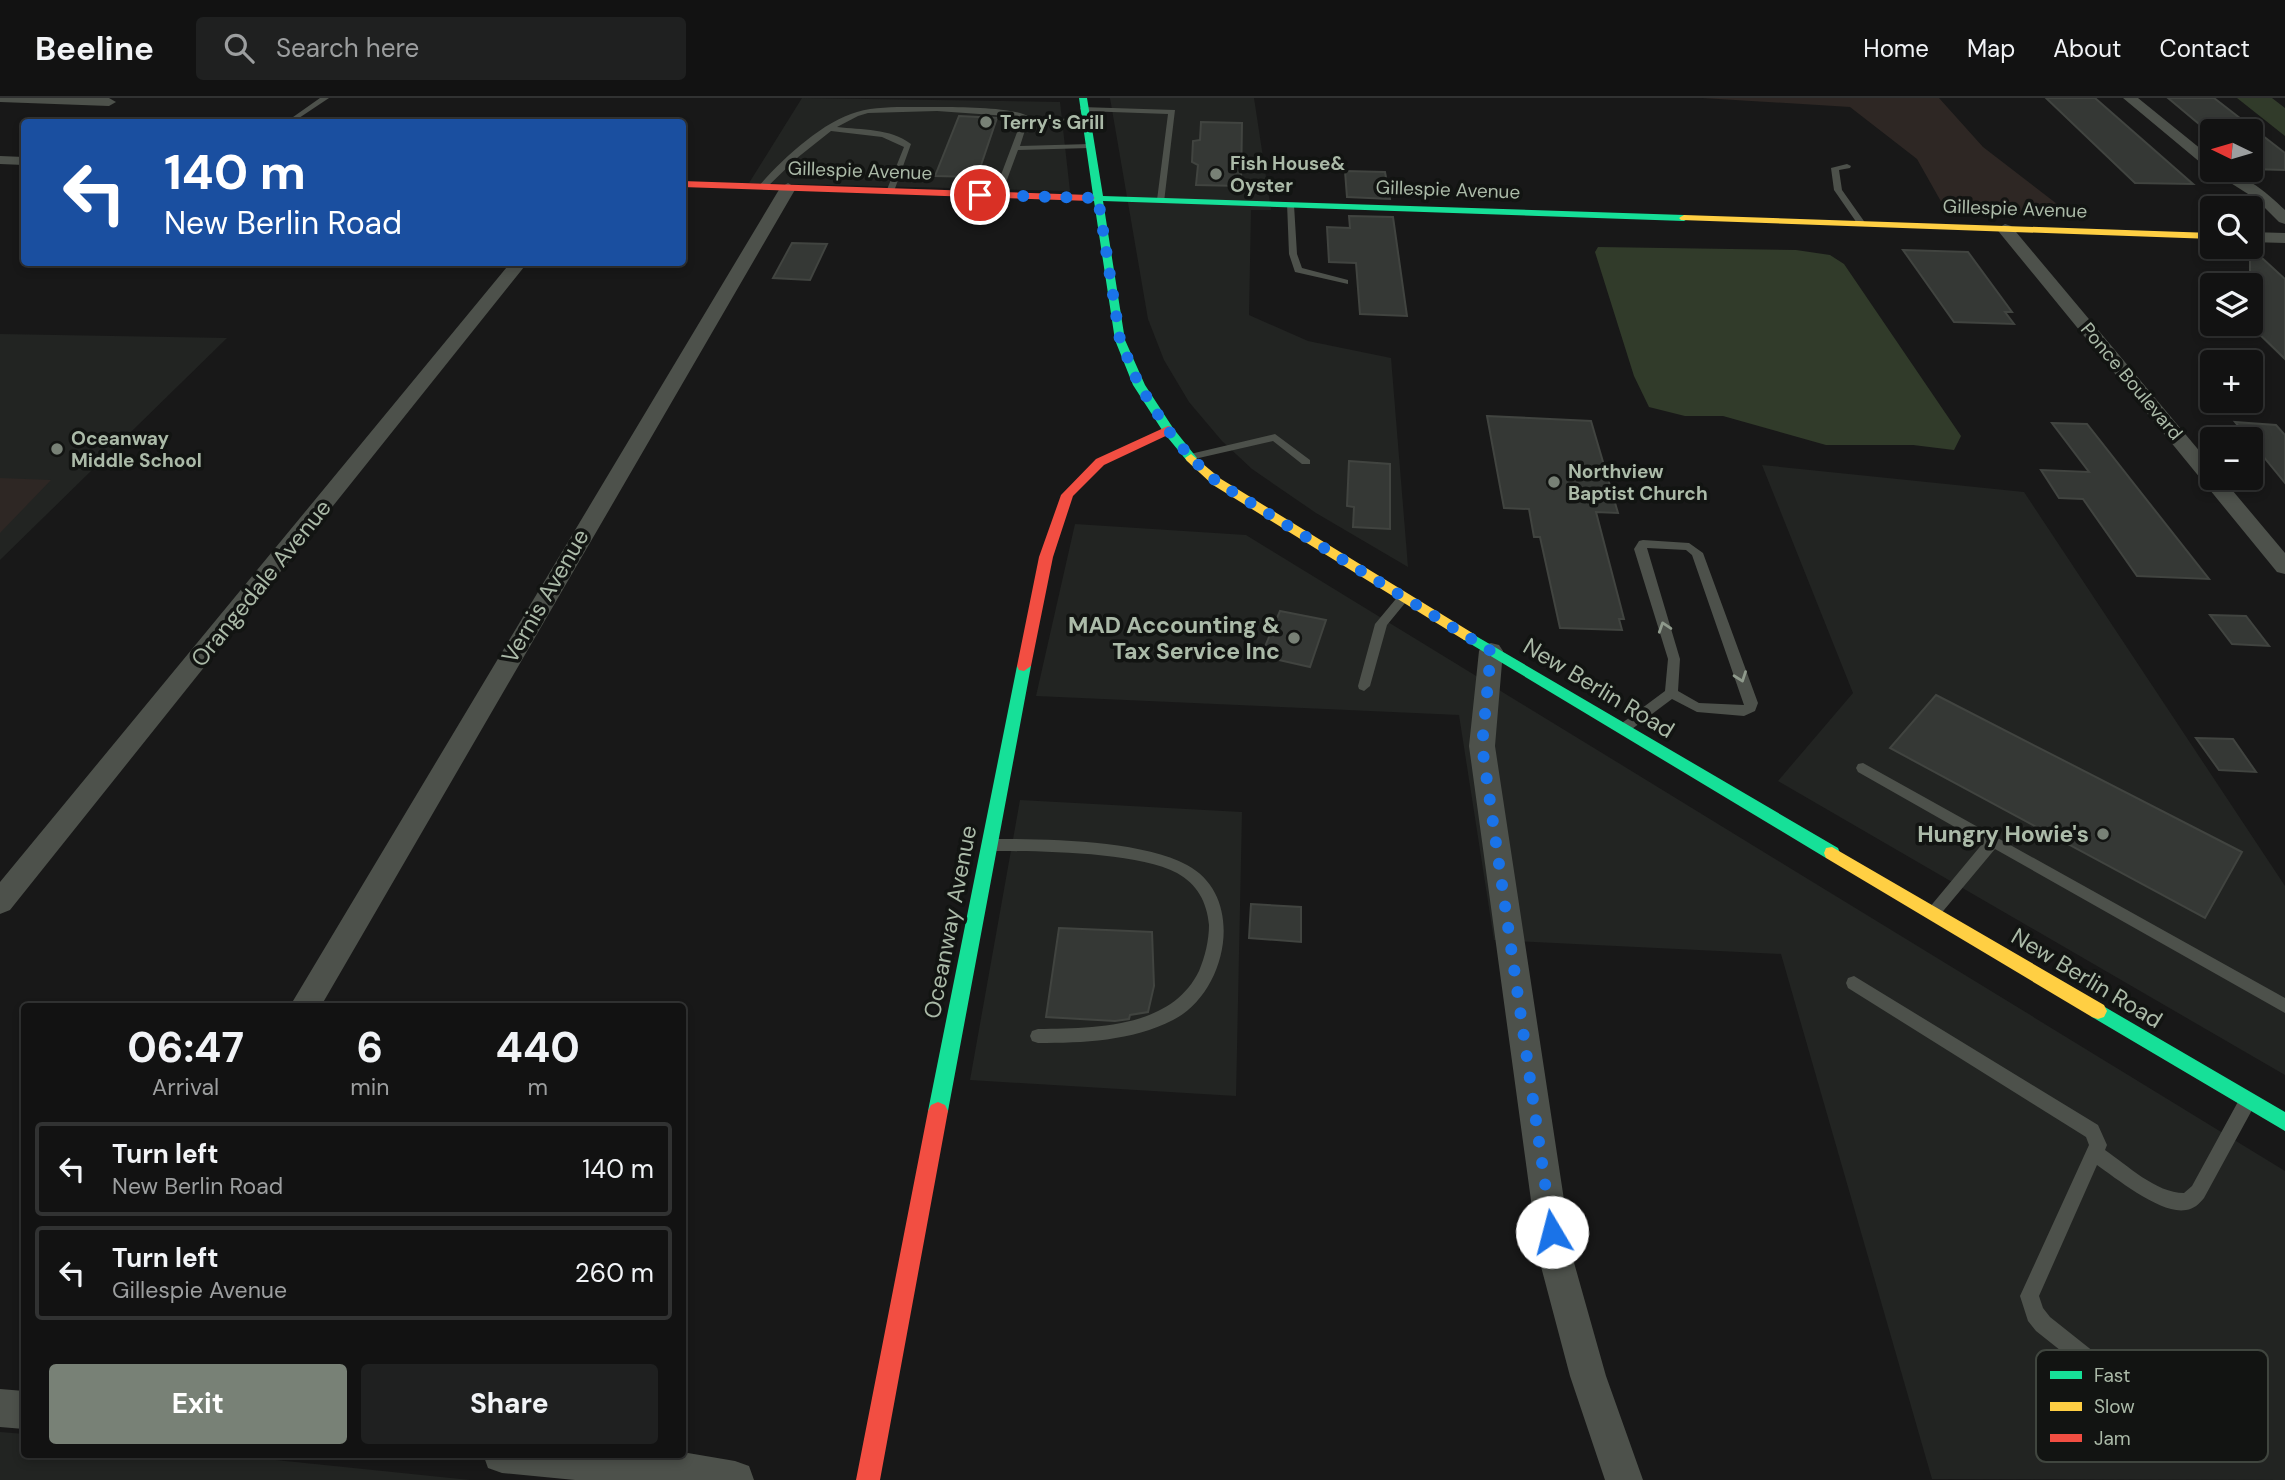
<!DOCTYPE html>
<html lang="en">
<head>
<meta charset="utf-8">
<style>
	body { margin:0; font-family:"DM Sans",sans-serif; background:#1f2020; color:#f1f3f6; height:100vh; display:flex; flex-direction:column; font-size:26px; white-space:nowrap }
	* { box-sizing:border-box; margin:0 }
	p { font-size:23px; color:#9c9e9f }
	.icon { flex:none; width:38px; height:38px; fill:none; stroke:currentColor; stroke-width:2; stroke-linecap:round; stroke-linejoin:round }
	.map { position:relative; flex:1; overflow:hidden }
	.details { position:absolute; left:21px; top:905px; width:665px; height:455px; display:flex; flex-direction:column; background:#121212; border-radius:7px; box-shadow:0 4px 10px #0003,0 0 0 2px #313232 }
	.details>* { flex:none }
	.banner { position:absolute; left:21px; top:21px; width:665px; height:147px; border-radius:7px; box-shadow:0 4px 10px #0003,0 0 0 2px #313232; background:#1a4fa0; color:#fff; overflow:hidden }
	.needle { width:46px; rotate:275deg }
	.buttons { position:absolute; left:2200px; top:21px; display:grid; gap:14px }
	.buttons a { display:grid; place-items:center; width:63px; height:63px; border-radius:7px; background:#121212; box-shadow:0 4px 10px #0003,0 0 0 2px #313232; font-size:35px }
	.pin { position:absolute; display:grid; place-items:center; width:60px; height:60px; color:#fff; margin:-30px; border:4px solid #fff; border-radius:50%; box-shadow:0 2px 7px #0007 }
	.me { position:absolute; width:77px; margin:-38px; rotate:352deg; stroke-linejoin:round; filter:drop-shadow(0 0 5px #0008) }
	.turn { display:flex; align-items:center; gap:24px; height:147px; padding:0 28px; font-size:32px }
	.turn .icon { width:91px; height:91px; stroke-width:2.5 }
	.turn b { display:block; font-size:49px; line-height:60px }
	.eta { display:flex; justify-content:space-evenly; align-items:center; height:119px; text-align:center }
	.eta b { font-size:42px; font-weight:700; line-height:49px }
	.primary-button { display:flex; gap:14px; margin-top:auto; padding:14px 28px }
	.primary-button a { flex:1; height:80px; border-radius:7px; background:#788176; color:#fff; font-size:28px; font-weight:700; line-height:80px; text-align:center }
	.primary-button a+a { background:#1f2020; color:#f1f3f6 }
	ul { padding:0; list-style:none }
	li { display:flex; align-items:center; gap:21px; height:94px; margin:0 14px 10px; padding:0 14px; border:4px solid #313232; border-radius:7px }
	li div { flex:1 }
	li b { display:block; font-size:26px }
	li em { font-style:normal }
	header { display:flex; align-items:center; gap:42px; box-sizing:border-box; height:98px; padding:0 35px; background:#121212; border-bottom:2px solid #313232 }
	header strong { font-size:33px }
	nav { display:flex; gap:38px; margin-inline-start:auto; font-size:24px }
	.search { width:490px; height:63px; background:#1f2020; display:flex; align-items:center; gap:18px; box-sizing:border-box; padding:0 24px; border-radius:7px; color:#9c9e9f; font-size:26px }
	.map>svg:first-child { display:block }
	.built { fill:#222422 }
	.green { fill:#2e2724 }
	.water { fill:#313b2a }
	.building { fill:#353835; stroke:#414440; stroke-width:2 }
	.lines { fill:none; stroke-linecap:round; stroke-linejoin:round }
	.lane { fill:#4d514b; fill-rule:evenodd }
	.street { fill:#4d514b; fill-rule:evenodd }
	.fast { fill:#16e098; fill-rule:evenodd }
	.slow { fill:#ffcf43; fill-rule:evenodd }
	.jam { fill:#f24e42; fill-rule:evenodd }
	.oneway { stroke:#8f9a8c }
	.route { stroke:#1a73e8; stroke-width:12; stroke-dasharray:0 21.6 }
	.poi-dot { fill:#788176; stroke:#121412; stroke-width:2.5 }
	.labels { text-anchor:middle; stroke-width:7; stroke-linejoin:round; paint-order:stroke }
	.far-poi-label { font-size:19px; font-weight:bold; fill:#abbaa8; stroke:#121412; text-anchor:start }
	.far-street-label { font-size:19px; fill:#abbaa8; stroke:#121412 }
	.street-label { font-size:23px; fill:#abbaa8; stroke:#121412 }
	.poi-label { font-size:23px; font-weight:bold; fill:#abbaa8; stroke:#121412; text-anchor:end }
	.key { fill:#121412; stroke:#40463f; stroke-width:2 }
	.key-label { font-size:19px; fill:#abbaa8 }
</style>
</head>
<body>
<header>
<strong>Beeline</strong>
<div class="search"><svg class="icon" aria-label="search" viewBox="0 0 24 24"><circle cx="10" cy="10" r="6"/><path d="M15 15l6 6"/></svg>Search here</div>
<nav><a>Home</a><a>Map</a><a>About</a><a>Contact</a></nav>
</header>
<div class="map">
<svg width="2285" height="1382" viewBox="0 0 2285 1382">
	<rect width="100%" height="100%" fill="#181818"/>
	<path class="built" d="M802,0L1060,4L1070,93L749,85Z
		M1110,0H1254L1271,112H1251L1249,217L1308,243L1391,260L1408,469L1316,415L1252,371L1222,343L1189,304L1164,262L1148,221Z
		M0,236L227,240L0,462Z
		M1762,367L2024,394L2285,788V977L1778,683L1853,595Z
		M1075,426L1246,437L2285,1073V1382L1932,1381L1781,856L1494,842L1459,617L1036,598Z
		M1020,702L1242,714L1236,998L970,982Z
		M0,1334L24,1336V1356H219L470,1382H0Z"/>
	<path class="green" d="M1702,0H1939L1983,49L2070,116L1992,118L1943,107L1917,61L1850,9Z
		M0,380L51,382L0,435Z"/>
	<path class="water" d="M2237,0H2272L2285,10V38Z
		M1598,149L1796,152L1830,157L1844,166L1961,338L1954,352L1913,347H1826L1723,318H1685L1649,309L1634,278L1595,154Z"/>
	<path class="building" d="M2046,0H2095L2193,86L2135,85Z
		M2168,0H2214L2285,55V72L2250,71V33H2212L2211,36Z
		M959,18L997,20L977,79L935,78Z
		M1201,24L1242,25L1241,88L1196,87L1198,67L1192,64L1193,43L1200,42Z
		M1345,73L1385,74L1390,101L1347,99Z
		M1349,118L1393,119L1407,218L1360,216L1356,165L1329,164L1327,129L1350,130Z
		M792,145L827,146L810,182L773,180Z
		M2250,149L2285,181V261L2250,227Z
		M1903,152L1968,154L2012,214H2005L2014,226L1954,224Z
		M1487,318L1591,323L1618,415L1596,414L1624,521H1619L1622,532L1560,530L1540,439H1534L1529,411L1504,410Z
		M2235,324L2276,327L2285,337V385Z
		M2052,325L2087,326L2209,481L2137,478L2083,401L2059,400L2041,372L2089,374Z
		M1349,363L1390,366V431L1353,429L1354,409L1347,408Z
		M1280,513L1326,522L1310,569L1261,558Z
		M2210,517L2246,518L2269,548L2232,546Z
		M1936,597L2242,754L2205,820L1890,650Z
		M2196,640L2233,641L2256,674L2219,672Z
		M1251,806L1301,809V844L1249,840Z
		M1059,830L1152,834L1154,888L1148,914L1130,917L1129,921L1115,923L1046,919Z"/>
	<g class="lines">
		<path class="lane" d="M320,0H329L293,24H286Z
			M911,9C934,9 1014,7 1029,19L1028,22L1086,20H1089V24L1027,26L1020,48L1090,46L1094,48L1090,50L1018,52L1001,98L997,100L993,98L1019,29L1020,19L937,13L868,15L858,18L837,29C862,32 890,30 911,46L893,96L886,94L904,49L882,39L831,33L797,60L765,91L758,89C780,63 823,23 857,14C874,9 893,9 911,9Z
			M1081,9L1175,12L1164,104L1157,102L1168,16L1084,13L1080,11Z
			M1847,66L1851,68L1850,70L1839,72L1842,92L1866,126L1865,128H1859L1834,92L1831,70Z
			M1287,105L1294,107L1297,156L1302,170L1348,182V186L1295,174L1289,156Z
			M1275,336L1310,362V366H1302L1273,343L1190,362L1185,359L1186,357Z
			M1643,442L1689,445L1703,455L1758,605L1755,613L1744,618L1697,614L1672,601L1628,634H1618L1616,631L1618,628L1665,593L1668,561L1634,451L1639,443ZM1647,450L1686,452L1692,457L1744,607L1699,605L1678,593L1680,561Z
			M1404,495L1410,499L1387,527L1370,588L1364,593L1359,591L1358,588L1375,526L1400,496Z
			M1863,665L2285,900V915L1995,751L1939,818L1934,820L1929,818L1926,814L1929,810L1983,745L1858,674L1856,670L1858,666Z
			M993,741C1047,741 1140,742 1187,767C1247,799 1227,895 1173,922C1132,943 1083,945 1038,945L1032,943L1030,938L1032,933L1038,931C1093,930 1171,931 1199,873C1205,859 1209,842 1209,827C1207,804 1197,786 1177,775C1137,754 1039,753 993,753L988,751L986,747L988,743Z
			M1854,878L2098,1027L2107,1047L2105,1052C2127,1067 2156,1095 2184,1095L2192,1088L2240,1000L2246,998L2252,1000L2255,1006L2252,1012L2204,1100C2199,1106 2194,1111 2186,1112C2162,1117 2117,1081 2097,1067L2039,1198L2043,1210L2050,1219L2196,1335L2199,1342L2196,1349L2189,1352L2182,1349L2036,1233L2028,1223L2020,1198L2089,1047L2086,1039L1848,890L1846,885L1848,880Z"/>
		<path class="street" d="M0,0H109L116,4L109,8L0,4Z
			M2123,0H2138L2212,60V72C2241,72 2265,93 2285,112V126L2279,124L2256,101L2207,70Z
			M0,58L24,59V67L0,66Z
			M788,85L796,90L321,908H290L780,90Z
			M2005,126L2011,128L2212,368V380H2222L2285,455V476L2277,474L1999,134L1997,131Z
			M2250,134L2285,135V145L2250,144Z
			M511,164H528L10,812L0,816V784Z
			M1491,545L1499,547L1503,553L1495,648L1573,1161L1606,1278L1643,1382H1605L1570,1278L1539,1161L1469,648L1479,553L1483,547Z
			M0,1291L24,1293V1331L0,1329Z
			M682,1354L735,1363L749,1368L754,1382H575L502,1375L488,1370L483,1356Z"/>
		<path class="fast" d="M1079,0H1087L1103,98L1684,117L1689,120L1684,123L1103,103L1125,242L1145,287L1173,330L1197,360L1191,364L1187,363L1164,335L1133,287L1115,242L1094,103L1085,100L1093,97Z
			M1469,534L1838,750L1840,755L1838,760H1826L1464,542L1462,539L1464,536Z
			M1024,563L1031,568L948,1013L945,1019L938,1022L931,1019L928,1013L1017,568Z
			M2098,905L2285,1014V1033L2092,919L2089,913L2092,907Z"/>
		<path class="slow" d="M1684,117L2212,135V141L1681,122L1679,120Z
			M1191,356L1221,381L1474,536L1476,539L1474,542H1464L1213,387L1187,363L1185,360Z
			M1832,749L2104,907L2107,913L2104,919L2098,921L2092,919L1826,760L1824,755L1826,750Z"/>
		<path class="jam" d="M682,83L1090,97L1095,100L1090,103L682,89Z
			M1168,328L1172,329V335L1104,367L1073,398L1053,459L1031,568L1024,573L1019,572L1017,568L1039,459L1061,397L1096,361Z
			M938,1004L945,1007L948,1013L880,1382H856L928,1013L931,1007Z"/>
	</g>
	<defs><path id="oneway-chevron" d="M-2-3.5L2.5 0L-2 3.5" fill="none" stroke-width="1.6" stroke-linecap="round" stroke-linejoin="round" transform="scale(1.75)"/></defs>
	<g class="oneway">
		<use href="#oneway-chevron" transform="translate(1664 529) rotate(-108)"/>
		<use href="#oneway-chevron" transform="translate(1741 579) rotate(70)"/>
	</g>
	<g class="lines">
		<path class="route" d="M980,97L1098,100L1120,242L1139,287L1168,332L1190,359L1217,384L1491,553L1482,648L1552,1134"/>
	</g>
	<g class="poi-dot">
		<circle cx="986" cy="24" r="7"/>
		<circle cx="1216" cy="76" r="7"/>
		<circle cx="57" cy="351" r="7"/>
		<circle cx="1554" cy="384" r="7"/>
		<circle cx="1294" cy="540" r="7"/>
		<circle cx="2103" cy="736" r="7"/>
	</g>
	<g class="labels">
		<g class="far-poi-label">
			<text x="1000" y="31">Terry's Grill</text>
			<text x="1230" y="72">Fish House&amp;<tspan x="1230" dy="22">Oyster</tspan></text>
			<text x="71" y="347">Oceanway<tspan x="71" dy="22">Middle School</tspan></text>
			<text x="1568" y="380">Northview<tspan x="1568" dy="22">Baptist Church</tspan></text>
		</g>
		<g class="far-street-label">
			<text transform="translate(860 72) rotate(2)" y="7">Gillespie Avenue</text>
			<text transform="translate(1448 91) rotate(2)" y="7">Gillespie Avenue</text>
			<text transform="translate(2015 110) rotate(2)" y="7">Gillespie Avenue</text>
			<text transform="translate(2132 283) rotate(50)" y="7">Ponce Boulevard</text>
		</g>
		<g class="street-label">
			<text transform="translate(261 485) rotate(-51)" y="8">Orangedale Avenue</text>
			<text transform="translate(545 498) rotate(-60)" y="8">Vernis Avenue</text>
			<text transform="translate(1599 590) rotate(31)" y="8">New Berlin Road</text>
			<text transform="translate(950 824) rotate(-79)" y="8">Oceanway Avenue</text>
			<text transform="translate(2087 880) rotate(31)" y="8">New Berlin Road</text>
		</g>
		<g class="poi-label">
			<text x="1280" y="535">MAD Accounting &amp;<tspan x="1280" dy="26">Tax Service Inc</tspan></text>
			<text x="2089" y="744">Hungry Howie's</text>
		</g>
	</g>
	<rect x="2036" y="1252" width="232" height="112" rx="10" class="key"/>
	<rect x="2050" y="1273" width="32" height="8" fill="#16e098"/>
	<rect x="2050" y="1304" width="32" height="9" fill="#ffcf43"/>
	<rect x="2050" y="1336" width="32" height="8" fill="#f24e42"/>
	<g class="key-label">
		<text x="2094" y="1284">Fast</text>
		<text x="2094" y="1315">Slow</text>
		<text x="2094" y="1347">Jam</text>
	</g>
</svg>
<div class="buttons">
<a><svg class="needle" viewBox="-14 -14 28 28"><path d="M0-13l5 13h-10z" fill="#e53935"/><path d="M0 13l5-13h-10z" fill="#9c9e9f"/></svg></a>
<a><svg class="icon" aria-label="search" viewBox="0 0 24 24"><circle cx="10" cy="10" r="6"/><path d="M15 15l6 6"/></svg></a>
<a><svg class="icon" aria-label="layers" viewBox="0 0 24 24"><path d="M12 4l9 5-9 5-9-5zM3 14l9 5 9-5"/></svg></a>
<a>+</a>
<a>−</a>
</div>
<div class="pin" style="left:980px;top:97px;background:#d93025"><svg class="icon" aria-label="arrive" viewBox="0 0 24 24"><path d="M6 21V4h12l-3 4 3 4H6"/></svg></div>
<svg class="me" style="left:1552px;top:1134px" viewBox="-20 -20 40 40"><circle r="19" fill="#fff"/><path d="M0-13L10 11 0 6-10 11z" fill="#1a73e8"/></svg>
<div class="banner">
<div class="turn"><svg class="icon" aria-label="left" viewBox="0 0 24 24"><path d="M17 20v-9H6M10 6l-5 5 5 5"/></svg><div><b>140 m</b>New Berlin Road</div></div>
</div>
<section class="details">
<div class="eta">
<div><b>06:47</b><p>Arrival</p></div>
<div><b>6</b><p>min</p></div>
<div><b>440</b><p>m</p></div>
</div>
<ul>
<li><svg class="icon" aria-label="left" viewBox="0 0 24 24"><path d="M17 20v-9H6M10 6l-5 5 5 5"/></svg><div><b>Turn left</b><p>New Berlin Road</p></div><em>140 m</em></li>
<li><svg class="icon" aria-label="left" viewBox="0 0 24 24"><path d="M17 20v-9H6M10 6l-5 5 5 5"/></svg><div><b>Turn left</b><p>Gillespie Avenue</p></div><em>260 m</em></li>
</ul>
<div class="primary-button"><a>Exit</a><a>Share</a></div>
</section>
</div>
</body>
</html>
